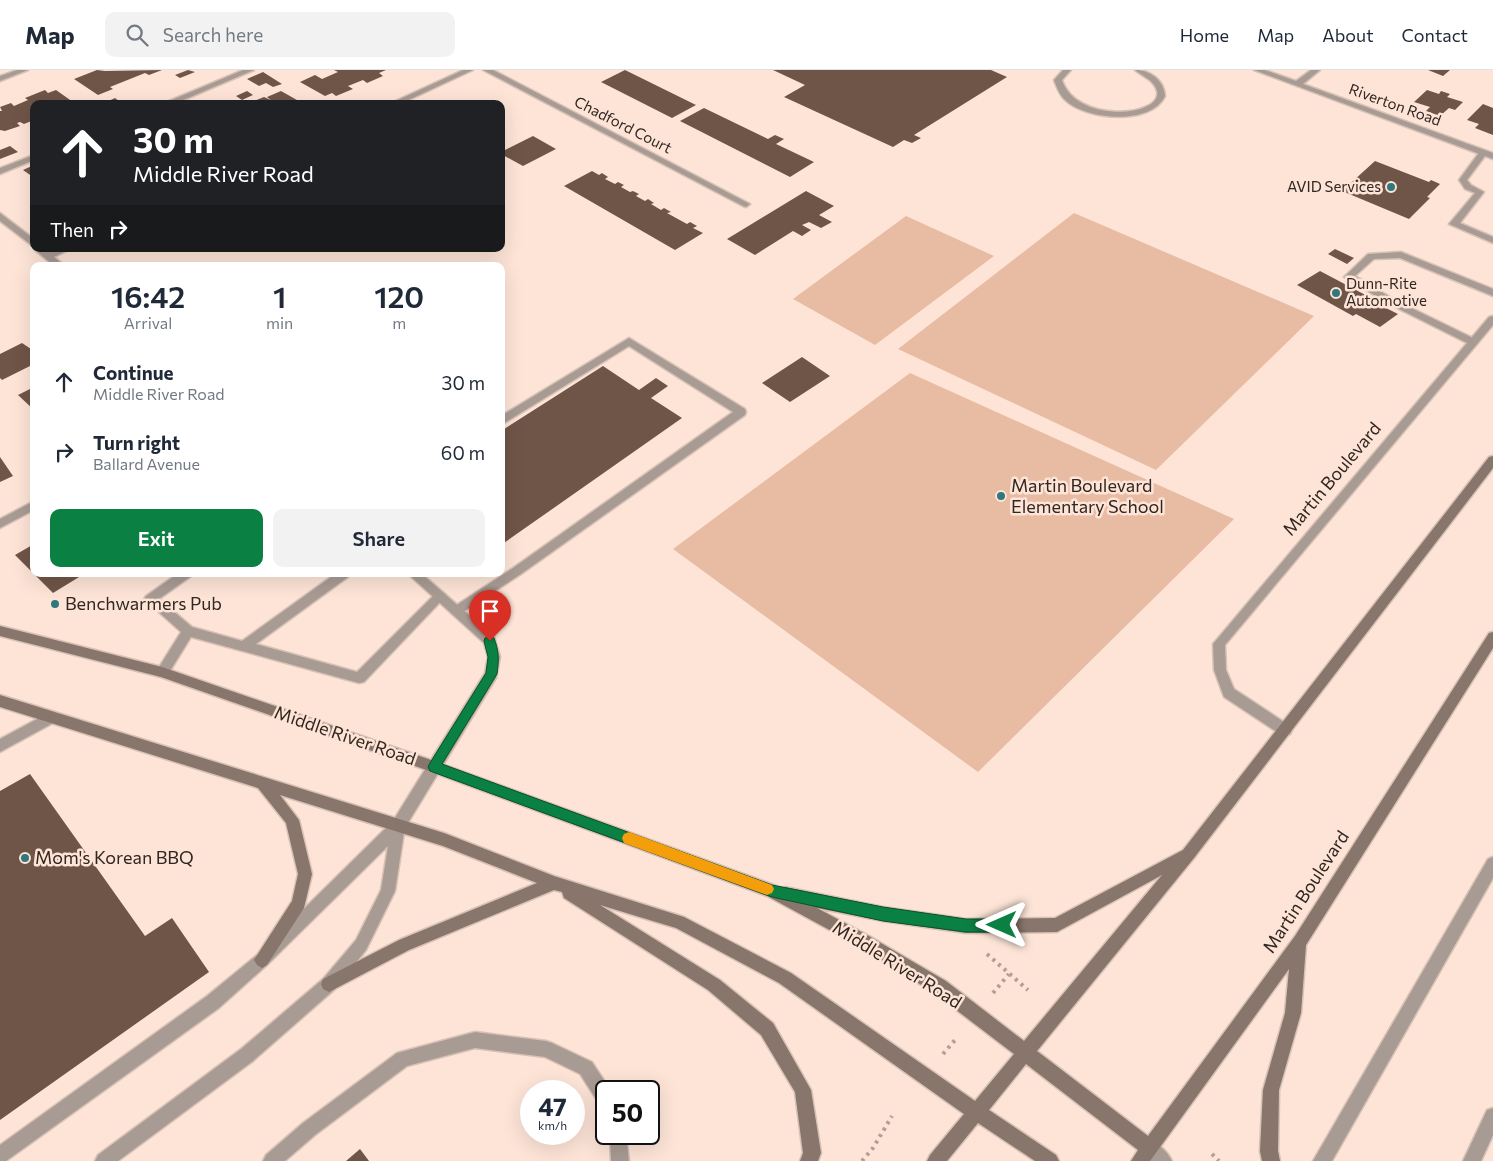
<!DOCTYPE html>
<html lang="en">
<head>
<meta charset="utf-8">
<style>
	body { margin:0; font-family:Commissioner,sans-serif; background:#f2f2f3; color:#1f2937; height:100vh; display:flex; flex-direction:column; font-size:19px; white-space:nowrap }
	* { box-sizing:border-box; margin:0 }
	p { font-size:16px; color:#747a83 }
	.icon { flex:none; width:28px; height:28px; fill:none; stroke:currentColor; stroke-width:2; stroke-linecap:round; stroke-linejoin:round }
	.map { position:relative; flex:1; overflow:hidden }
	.drawer { position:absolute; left:30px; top:192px; width:475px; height:315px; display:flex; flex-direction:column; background:#fff; border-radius:10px; box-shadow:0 5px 20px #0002 }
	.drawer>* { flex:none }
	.guide { position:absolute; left:30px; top:30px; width:475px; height:152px; border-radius:10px; box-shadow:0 5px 20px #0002; background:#202124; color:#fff; overflow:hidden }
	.speed { position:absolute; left:520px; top:1010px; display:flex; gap:10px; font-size:25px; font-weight:700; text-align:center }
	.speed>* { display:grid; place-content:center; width:65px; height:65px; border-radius:50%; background:#fff; box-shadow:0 5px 20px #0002; line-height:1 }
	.speed small { font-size:12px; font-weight:400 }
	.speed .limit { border:2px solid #111; border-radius:8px; background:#fff; color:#111 }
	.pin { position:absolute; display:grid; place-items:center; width:42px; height:42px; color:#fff; margin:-51px -21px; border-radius:50% 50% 50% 0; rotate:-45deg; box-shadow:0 0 5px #0007 }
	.pin .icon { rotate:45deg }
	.me { position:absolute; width:55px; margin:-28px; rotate:270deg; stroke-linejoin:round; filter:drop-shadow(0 0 4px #0008) }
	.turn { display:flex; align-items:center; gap:18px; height:105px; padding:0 20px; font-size:22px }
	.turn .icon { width:65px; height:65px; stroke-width:2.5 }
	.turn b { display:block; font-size:35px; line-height:42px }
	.then { display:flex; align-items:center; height:48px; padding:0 20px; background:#0003; gap:10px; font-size:19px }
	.eta { display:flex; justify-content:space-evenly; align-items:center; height:85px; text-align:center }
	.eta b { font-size:30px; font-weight:600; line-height:35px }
	.action { display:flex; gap:10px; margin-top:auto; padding:10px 20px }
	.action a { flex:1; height:58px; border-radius:10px; background:#0b8043; color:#fff; font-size:20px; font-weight:600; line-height:58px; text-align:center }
	.action a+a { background:#f2f2f3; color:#1f2937 }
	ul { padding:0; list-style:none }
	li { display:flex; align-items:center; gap:15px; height:70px; padding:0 20px }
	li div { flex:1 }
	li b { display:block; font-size:19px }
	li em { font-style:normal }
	header { display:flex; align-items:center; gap:30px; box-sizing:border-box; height:70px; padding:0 25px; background:#fff; border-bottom:1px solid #e0e1e3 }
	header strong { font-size:24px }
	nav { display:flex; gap:28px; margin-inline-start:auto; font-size:18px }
	.search { width:350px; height:45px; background:#f2f2f3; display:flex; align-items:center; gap:12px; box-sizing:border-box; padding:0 18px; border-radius:10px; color:#747a83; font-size:19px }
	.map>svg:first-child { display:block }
	.green { fill:#e8bba3 }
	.building { fill:#6f5548 }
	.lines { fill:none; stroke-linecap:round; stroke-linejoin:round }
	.lane-casing { stroke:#d8c2b6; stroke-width:3 }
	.street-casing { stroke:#d8c2b6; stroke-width:3 }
	.secondary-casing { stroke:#d8c2b6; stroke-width:3 }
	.path { stroke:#b39f95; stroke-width:4; stroke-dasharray:3 4.5; stroke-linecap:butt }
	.lane { fill:#a89b94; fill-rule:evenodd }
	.street { fill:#a89b94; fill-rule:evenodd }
	.secondary { fill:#88756b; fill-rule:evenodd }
	.route { fill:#0b8043; stroke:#07532c }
	.slow { fill:#f59e0b }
	.poi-dot { fill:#2f787c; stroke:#fde4d7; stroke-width:2 }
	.labels { text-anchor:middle; stroke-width:5; stroke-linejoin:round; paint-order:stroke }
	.far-street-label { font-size:15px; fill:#312620; stroke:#fde4d7 }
	.far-poi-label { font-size:15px; fill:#312620; stroke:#fde4d7; text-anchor:end }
	.street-label { font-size:18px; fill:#312620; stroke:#fde4d7 }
	.poi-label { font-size:18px; fill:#312620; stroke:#fde4d7; text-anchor:start }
</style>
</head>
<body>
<header>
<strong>Map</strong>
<div class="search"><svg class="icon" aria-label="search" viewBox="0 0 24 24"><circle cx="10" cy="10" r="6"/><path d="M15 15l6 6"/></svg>Search here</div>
<nav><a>Home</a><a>Map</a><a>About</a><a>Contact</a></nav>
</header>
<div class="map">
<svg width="1493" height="1091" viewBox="0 0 1493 1091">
	<rect width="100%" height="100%" fill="#fde4d7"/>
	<path class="green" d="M1074,143L1314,246L1156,400L898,279Z
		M906,146L994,186L875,275L793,229Z
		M910,303L1234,449L978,702L673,479Z"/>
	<path class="building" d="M97,0L105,1L162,0L149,5L145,3L110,17L113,19L98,25L74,9Z
		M188,0L195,2L180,8L175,5Z
		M334,0H386L379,3L383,6L367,13L363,10L348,16L353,19L336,26L332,23L325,26L300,12L315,5L322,9L338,2Z
		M625,0L696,35L672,48L601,12Z
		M773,0H991L1007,7L914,65L921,68L912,73L904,70L893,77L784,27L805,15Z
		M1428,0H1450L1443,6Z
		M263,2L282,14L273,17L266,13L259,16L247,9Z
		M45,20L48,23L56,20L73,32L70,33L71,34H34V50L24,54L20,52L17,53L20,56L5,61L0,60V41H2L0,37L11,33L14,36L28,30L25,28Z
		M1427,20L1439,24L1441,21L1450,24L1447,27L1463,32L1455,40L1449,38L1440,46L1426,41L1430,37L1414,32Z
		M247,21L253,25L242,30L236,26Z
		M281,21L304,34H247L264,27L271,30L267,27Z
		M115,28L123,34H102Z
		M1483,34L1493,38V65L1475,58L1479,54L1467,50Z
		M704,38L768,69L775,65L784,69L776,74L814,92L790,107L680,51Z
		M533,66L556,79L523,96L501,84V82Z
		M10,76L18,82L0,89V80Z
		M1375,91L1429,112L1431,110L1440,114L1427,127L1430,128L1409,149L1342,121Z
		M34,95V107H33L23,100Z
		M592,101L599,105L602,103L608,107L605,109L615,114L618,112L624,115L621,117L630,122L633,121L639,124L636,126L645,131L648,129L654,133L651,134L661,140L664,138L671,142L667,143L687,154L690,152L697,156L693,158L703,163L675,180L564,116Z
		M806,121L834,136L819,145L832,152L821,158L809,152L802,155L811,160L802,166L793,161L755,185L727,169Z
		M1335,179L1354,188L1347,194L1328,184Z
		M1320,201L1375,230L1374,232L1398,244L1380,257L1356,244L1353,246L1297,215Z
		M22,273L34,281L32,282L34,294L2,310L0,308V284Z
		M802,287L830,306L790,332L762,313Z
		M603,296L639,320L656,308L668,316L651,328L682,348L501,475V361Z
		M34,317V340L18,325Z
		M0,387L13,406L0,412Z
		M34,474V504H84L53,523L15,485Z
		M30,704L145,866L172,848L209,902L0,1050V721Z
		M360,1079L369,1091H346Z"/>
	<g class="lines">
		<defs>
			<path id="lane" d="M243,0H254L174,34H162Z
				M1063,0H1071L1062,10C1076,54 1163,47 1157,21C1154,10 1142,6 1135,0C1150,0 1164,10 1165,26C1151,56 1086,50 1065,30C1059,24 1057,18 1054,10Z
				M1481,80L1488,82L1467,110L1471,115L1484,122L1460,153L1493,167V173L1449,154L1475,123L1465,119L1459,110Z
				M34,85V90L0,104V98Z
				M1401,182L1493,219V226L1400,188L1374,189L1355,206L1395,230L1477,270V274H1469L1389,234L1344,207L1368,184Z
				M629,268L745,339L746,342L745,345L521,504L460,544H452L450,541L452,538L513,498L733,342L629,276L501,355V346Z
				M177,504H192L190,507L159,529L192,557L242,571L335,504H350L348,507L256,574L357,602L436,523H444L446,526L364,612L359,613L191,567L167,606L162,607L157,606L156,602L181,562L144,529L146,526Z
				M50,642L55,644L57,648L55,652L0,682V669Z
				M398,750L403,751L405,756L395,821L366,880L335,919L253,991L118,1091H95L98,1085L241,979L323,909L356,870L381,820L388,776L267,895L219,938L6,1091H0V1075L207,926L257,885L393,751Z
				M475,962L546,971L552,973L592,992L611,1021H606V1037L600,1035L580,1004L545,987L475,978L407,996L315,1065L285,1091H263L266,1085L303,1053L397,983Z
				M1493,1038V1065L1481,1091H1463L1487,1040Z
				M610,1064H626L629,1091H611Z"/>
			<path id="street" d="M17,0H28L0,11V6Z
				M463,0H473L400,34H389Z
				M483,0H493L750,134L746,137L743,136Z
				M1254,0H1265L1296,11L1311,0H1320L1303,14L1493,83V89Z
				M0,143L34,169V177L0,151Z
				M34,179H44L49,182L57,179H70L54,187L65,196H54Z
				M1493,246V255L1225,575L1226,600L1234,619L1290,656L1292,660L1290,664L1285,666L1280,664L1224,627L1214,600L1213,574L1489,247Z
				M34,431V440L0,458V449Z
				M408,504H422L494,567L500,587L496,608L403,761L398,762L393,761L391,756L393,751L485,603L488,587L484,573Z
				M1493,787V808L1332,1091H1313L1488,789Z
				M1149,1069C1158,1073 1168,1082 1172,1091H1150L1143,1084L1140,1078L1143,1072Z"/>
			<path id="secondary" d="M1493,386V398L1194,788L1037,981L1148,1066L1295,866L1489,563L1493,562V578L1306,875L1301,943L1279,1020L1278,1081L1280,1091H1262L1260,1081L1263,1020L1285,943L1289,899L1150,1091H1131L1138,1080L1026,994L989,1040L1056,1085L1059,1091H1035L978,1053L947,1091H927L930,1085L964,1044L779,913L676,858L600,835L720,910L773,953L811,1020L821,1083L818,1091H800L803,1083L795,1022L761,965L708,920L564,828L562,822L554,820L409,880L329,922L323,919L321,914L323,909L399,870L537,813L443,776L280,725L299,750L312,804L304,838L267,895L262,898L257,895L254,890L292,831L298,804L286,753L258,718L0,637V625L444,763L554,806L684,847L791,903L975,1031L1014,984L934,923L859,876L767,826L432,702L161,607L0,566V556L162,597L434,691L782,818L785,817L883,837L966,849L1055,848L1183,780L1489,387ZM1162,805L1024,971L946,911L869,866L817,838L883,851L966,863L1057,862Z"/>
		</defs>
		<use href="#lane" class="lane-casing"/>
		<use href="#street" class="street-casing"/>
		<use href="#secondary" class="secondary-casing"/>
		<path class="path" d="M987,884L1028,920
			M993,923L1009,904
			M943,984L955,970
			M1212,1084L1219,1091
			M862,1091L873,1078L892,1046"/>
		<use href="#lane" class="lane"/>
		<use href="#street" class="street"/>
		<use href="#secondary" class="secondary"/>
	</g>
	<path class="route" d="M490,567L494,568C499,581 499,590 497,604L442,694L772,815L883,837L966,849H1002L1007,851L1009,855L1007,860L1002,862H966L883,851L772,827L430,701L428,697L430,693L486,603L488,587L484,571L485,568Z"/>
	<path class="slow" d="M629,762L772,815L774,819L772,823L767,825L624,773L622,768L624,764Z"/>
	<g class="poi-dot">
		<circle cx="1391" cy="117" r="5"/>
		<circle cx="1336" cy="223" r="5"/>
		<circle cx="1001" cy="426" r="5"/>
		<circle cx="55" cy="534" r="5"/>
		<circle cx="25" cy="788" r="5"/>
	</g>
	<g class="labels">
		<g class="far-street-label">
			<text transform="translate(1395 35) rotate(20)" y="5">Riverton Road</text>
			<text transform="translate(623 55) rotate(27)" y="5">Chadford Court</text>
		</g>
		<g class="far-poi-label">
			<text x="1381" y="122">AVID Services</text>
			<text x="1346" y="219" text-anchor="start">Dunn-Rite<tspan x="1346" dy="17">Automotive</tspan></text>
		</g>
		<g class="street-label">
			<text transform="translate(1332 409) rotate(-50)" y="6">Martin Boulevard</text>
			<text transform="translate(345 666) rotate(19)" y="6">Middle River Road</text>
			<text transform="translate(1306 822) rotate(-57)" y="6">Martin Boulevard</text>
			<text transform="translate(897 895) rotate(32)" y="6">Middle River Road</text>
		</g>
		<g class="poi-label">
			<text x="1011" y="422">Martin Boulevard<tspan x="1011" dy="21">Elementary School</tspan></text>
			<text x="65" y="540">Benchwarmers Pub</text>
			<text x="35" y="794">Mom's Korean BBQ</text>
		</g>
	</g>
</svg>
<div class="speed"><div>47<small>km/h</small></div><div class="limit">50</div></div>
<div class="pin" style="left:490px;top:571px;background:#d93025"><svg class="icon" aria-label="arrive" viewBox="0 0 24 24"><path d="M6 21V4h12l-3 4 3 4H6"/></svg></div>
<svg class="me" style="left:1002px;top:855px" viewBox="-20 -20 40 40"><path d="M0-17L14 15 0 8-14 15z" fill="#0b8043" stroke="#fff" stroke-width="4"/></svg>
<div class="guide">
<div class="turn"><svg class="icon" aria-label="ahead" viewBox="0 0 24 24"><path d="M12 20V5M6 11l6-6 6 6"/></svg><div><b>30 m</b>Middle River Road</div></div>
<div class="then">Then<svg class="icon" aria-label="right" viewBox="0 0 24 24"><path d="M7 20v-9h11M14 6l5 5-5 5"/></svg></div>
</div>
<section class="drawer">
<div class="eta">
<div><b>16:42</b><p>Arrival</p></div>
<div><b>1</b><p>min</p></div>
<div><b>120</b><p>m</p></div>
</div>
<ul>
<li><svg class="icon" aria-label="ahead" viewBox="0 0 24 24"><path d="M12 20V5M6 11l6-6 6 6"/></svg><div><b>Continue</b><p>Middle River Road</p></div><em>30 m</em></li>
<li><svg class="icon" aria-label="right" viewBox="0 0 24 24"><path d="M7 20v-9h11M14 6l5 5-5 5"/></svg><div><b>Turn right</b><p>Ballard Avenue</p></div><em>60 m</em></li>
</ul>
<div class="action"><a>Exit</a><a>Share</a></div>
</section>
</div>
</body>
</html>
